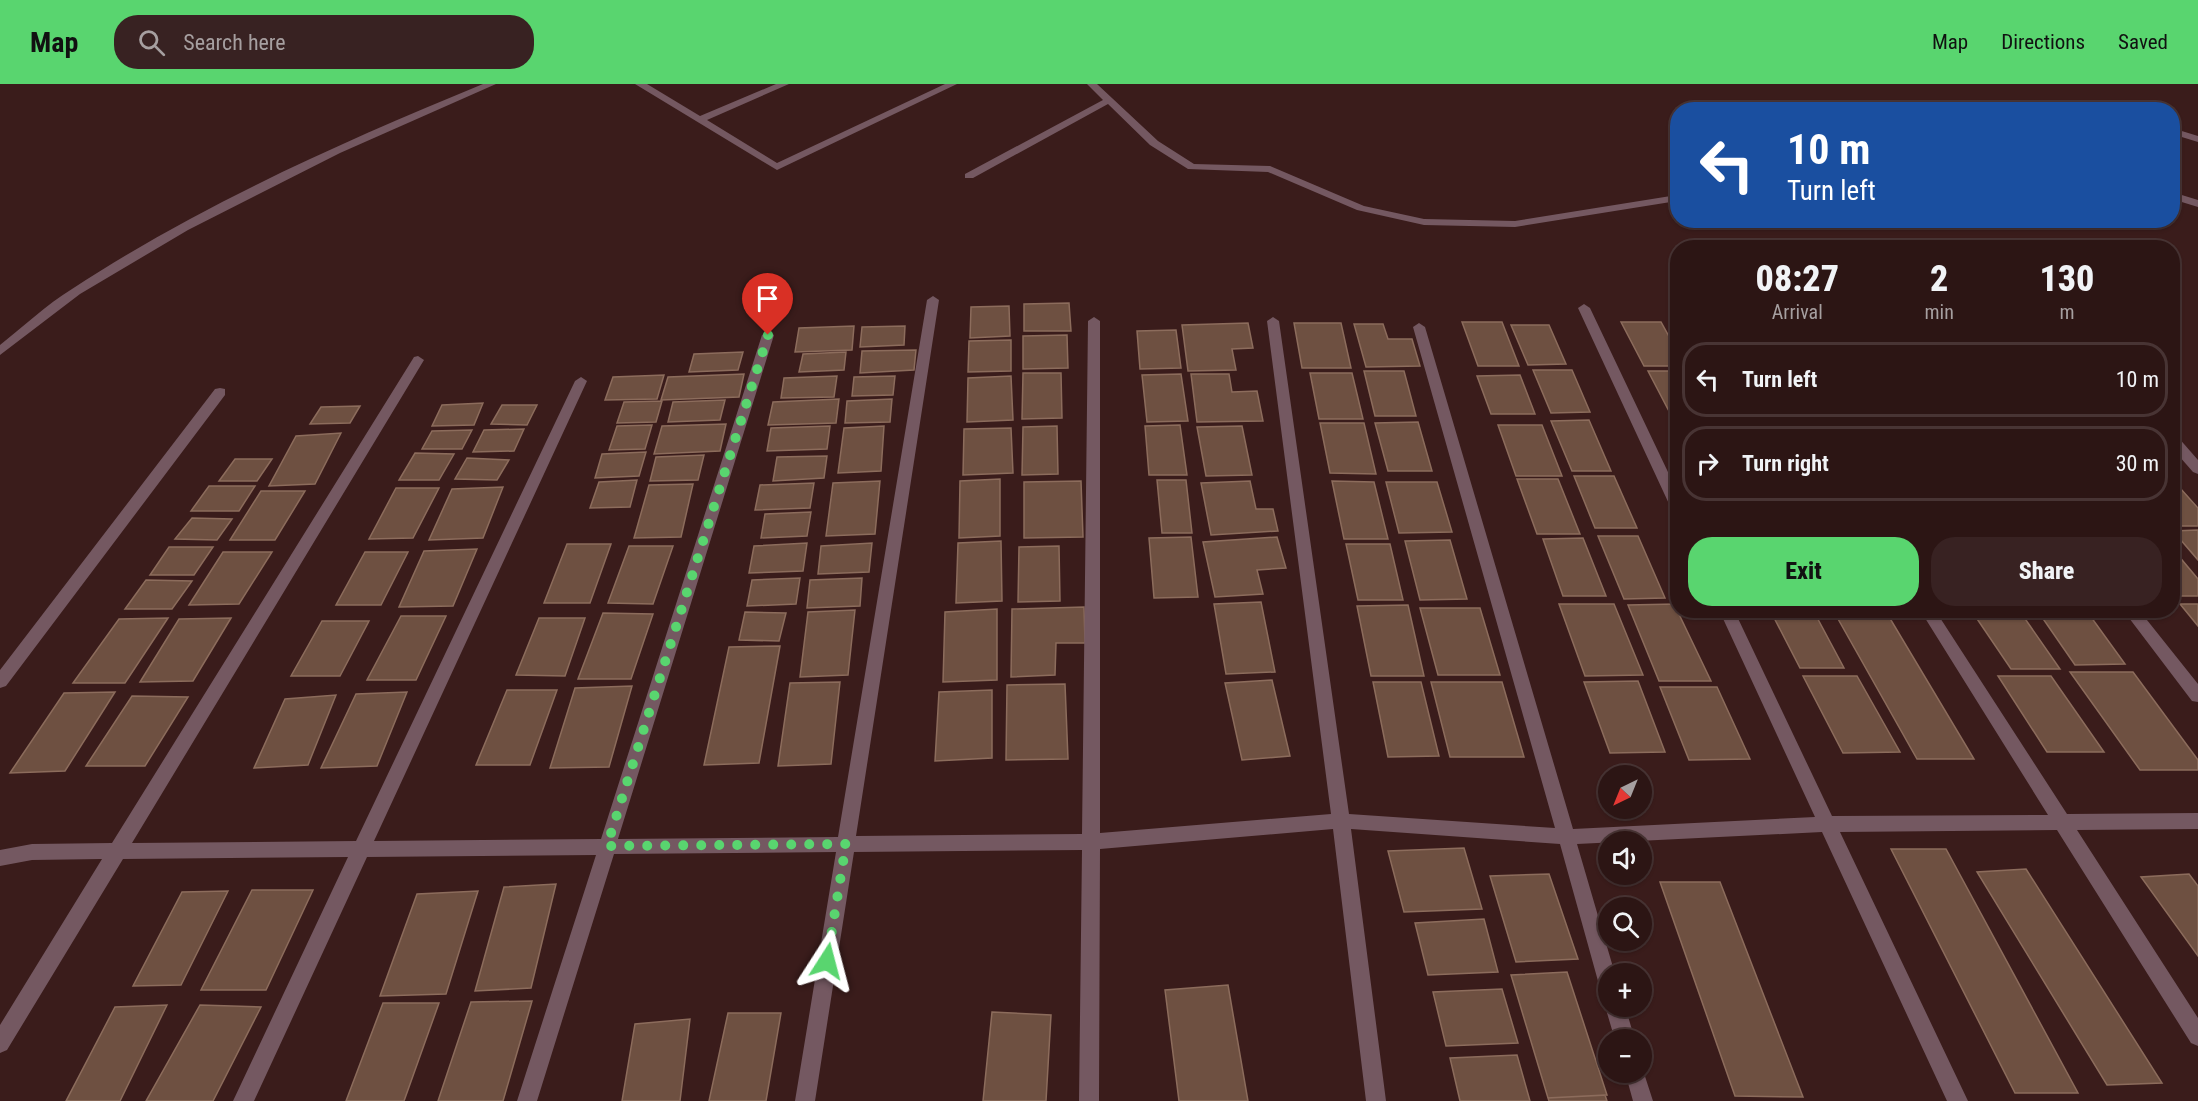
<!DOCTYPE html>
<html lang="en">
<head>
<meta charset="utf-8">
<style>
	body { margin:0; font-family:"Roboto Condensed",sans-serif; background:#382222; color:#f1f3f6; height:100vh; display:flex; flex-direction:column; font-size:22px; white-space:nowrap }
	* { box-sizing:border-box; margin:0 }
	p { font-size:20px; color:#a69fa0 }
	.icon { flex:none; width:33px; height:33px; fill:none; stroke:currentColor; stroke-width:2; stroke-linecap:round; stroke-linejoin:round }
	.map { position:relative; flex:1; overflow:hidden }
	.details { position:absolute; left:1670px; top:156px; width:510px; height:378px; display:flex; flex-direction:column; background:#2c1514; border-radius:24px; box-shadow:0 2px 4px #0004,0 0 0 2px #483434 }
	.details>* { flex:none }
	.top-card { position:absolute; left:1670px; top:18px; width:510px; height:126px; border-radius:24px; box-shadow:0 2px 4px #0004,0 0 0 2px #483434; background:#1a4fa0; color:#fff; overflow:hidden }
	.needle { width:39px; rotate:223deg }
	.controls { position:absolute; left:1598px; top:681px; display:grid; gap:12px }
	.controls a { display:grid; place-items:center; width:54px; height:54px; border-radius:50%; background:#2c1514; box-shadow:0 2px 4px #0004,0 0 0 2px #483434; font-size:30px }
	.pin { position:absolute; display:grid; place-items:center; width:51px; height:51px; color:#fff; margin:-62px -26px; border-radius:50% 50% 50% 0; rotate:-45deg; box-shadow:0 0 6px #0007 }
	.pin .icon { rotate:45deg }
	.me { position:absolute; width:66px; margin:-33px; rotate:9deg; stroke-linejoin:round; filter:drop-shadow(0 0 4px #0008) }
	.turn { display:flex; align-items:center; gap:21px; height:126px; padding:0 18px; font-size:27px }
	.turn .icon { width:78px; height:78px; stroke-width:2.5 }
	.turn b { display:block; font-size:42px; line-height:51px }
	.eta { display:flex; justify-content:space-evenly; align-items:center; height:102px; text-align:center }
	.eta b { font-size:36px; font-weight:800; line-height:42px }
	.button { display:flex; gap:12px; margin-top:auto; padding:12px 18px }
	.button a { flex:1; height:69px; border-radius:24px; background:#59d56f; color:#111; font-size:24px; font-weight:800; line-height:69px; text-align:center }
	.button a+a { background:#382222; color:#f1f3f6 }
	ul { padding:0; list-style:none }
	li { display:flex; align-items:center; gap:18px; height:75px; margin:0 12px 9px; padding:0 6px; border:3px solid #483434; border-radius:24px }
	li div { flex:1 }
	li b { display:block; font-size:22px }
	li em { font-style:normal }
	header { display:flex; align-items:center; gap:36px; box-sizing:border-box; height:84px; padding:0 30px; background:#59d56f; color:#111 }
	header strong { font-size:28px }
	nav { display:flex; gap:33px; margin-inline-start:auto; font-size:21px }
	.search { width:420px; height:54px; background:#382222; display:flex; align-items:center; gap:15px; box-sizing:border-box; padding:0 21px; border-radius:24px; color:#a69fa0; font-size:22px }
	.map>svg:first-child { display:block }
	.building { fill:#6e5041; stroke:#8c6c5c; stroke-width:1.5 }
	.lines { fill:none; stroke-linecap:round; stroke-linejoin:round }
	.minor { fill:#745861; fill-rule:evenodd }
	.route { stroke:#59d56f; stroke-width:10; stroke-dasharray:0 18 }
</style>
</head>
<body>
<header>
<strong>Map</strong>
<div class="search"><svg class="icon" aria-label="search" viewBox="0 0 24 24"><circle cx="10" cy="10" r="6"/><path d="M15 15l6 6"/></svg>Search here</div>
<nav><a>Map</a><a>Directions</a><a>Saved</a></nav>
</header>
<div class="map">
<svg width="2198" height="1017" viewBox="0 0 2198 1017">
	<rect width="100%" height="100%" fill="#3a1c1b"/>
	<path class="building" d="M1069,219L1071,247H1024V220Z
		M1009,222L1010,252L970,254L971,223Z
		M1462,238H1502L1519,282H1478Z
		M1621,238H1661L1677,267V282H1644Z
		M1248,239L1253,264L1232,265L1236,286L1188,287L1182,241Z
		M1294,239H1341L1351,284H1302Z
		M1354,240H1383L1388,255H1412L1420,282L1366,283Z
		M1511,241H1549L1566,280L1528,281Z
		M854,242L852,266L795,268L799,244Z
		M905,242L904,261L860,263L862,243Z
		M1176,246L1181,284L1140,285L1137,247Z
		M1067,251L1068,284L1023,285V252Z
		M1011,256V287L968,288L969,257Z
		M916,266L914,286L860,289L862,267Z
		M743,268L738,286L689,288L694,270Z
		M846,268L844,286L799,288L803,270Z
		M1533,286H1572L1590,328L1551,329Z
		M1364,287H1404L1416,332H1375Z
		M1648,287H1677V331H1671Z
		M1023,289H1061L1062,334L1022,335Z
		M1310,289H1352L1363,335H1319Z
		M744,290L739,313L661,316L668,293Z
		M1181,290L1188,337L1147,338L1142,291Z
		M1191,290H1229L1232,308L1257,307L1263,337L1197,338Z
		M664,291L657,315L605,316L613,293Z
		M1520,291L1535,330H1491L1477,292Z
		M837,292L834,313L781,314L784,294Z
		M895,292L893,311L852,312L854,293Z
		M1011,292L1013,336L967,338L968,294Z
		M839,315L836,339L768,341L773,318Z
		M892,315L890,338L845,339L847,317Z
		M725,316L720,336L668,338L673,318Z
		M662,317L656,338L617,339L624,318Z
		M483,319L474,341L432,342L442,321Z
		M502,321H537L527,341L491,340Z
		M360,322L350,339L310,340L321,323Z
		M1589,336L1611,387H1572L1551,337Z
		M1418,338L1432,387H1388L1375,339Z
		M1320,339H1364L1376,390L1330,389Z
		M726,340L720,367L654,370L662,342Z
		M652,341L645,365L609,366L617,342Z
		M1180,341L1187,391H1149L1145,342Z
		M1498,341H1542L1562,392H1516Z
		M830,342L827,365L767,367L771,344Z
		M884,342L881,387L838,389L844,344Z
		M1057,342L1058,390L1022,391L1023,343Z
		M1242,342L1252,391L1206,392L1197,343Z
		M1011,344L1013,389L963,391L964,345Z
		M524,345L514,367L473,368L484,346Z
		M472,346L462,365H422L432,347Z
		M341,349L315,400L269,402L296,352Z
		M646,368L639,392L595,394L602,370Z
		M415,369L454,370L439,396H399Z
		M704,371L698,396L650,397L656,373Z
		M827,372L824,394L773,397L777,373Z
		M467,374L509,376L497,396L455,395Z
		M235,375H272L257,397H219Z
		M1574,392H1614L1637,444H1595Z
		M1000,395V452L959,454L960,397Z
		M1517,395H1558L1580,450H1537Z
		M2172,395L2198,424V442H2172Z
		M637,396L630,423L590,424L599,398Z
		M1157,396H1186L1192,449H1162Z
		M880,397L875,450L826,452L833,399Z
		M1081,397L1083,453L1024,454V398Z
		M1250,397L1256,425H1273L1278,447L1211,451L1201,399Z
		M1332,397L1374,398L1388,455H1344Z
		M1386,398H1437L1452,448L1399,449Z
		M814,399L810,424L755,426L760,401Z
		M693,400L681,453L634,454L649,401Z
		M209,402H255L239,427H191Z
		M503,403L483,454L429,456L452,405Z
		M396,404H439L413,454L369,455Z
		M261,407H305L275,456H230Z
		M811,428L807,452L761,454L765,430Z
		M192,434L232,435L217,456L175,455Z
		M2198,446V476L2173,447Z
		M1598,452H1638L1665,514L1624,515Z
		M1191,453L1198,513L1154,514L1149,454Z
		M1277,453L1286,484L1257,486L1263,510L1215,513L1203,458Z
		M1583,454L1606,512H1563L1543,455Z
		M1450,456L1467,515L1420,516L1405,457Z
		M1001,457L1002,517L956,519L958,459Z
		M807,459L803,487L749,489L754,462Z
		M872,459L869,488L818,490L821,462Z
		M567,460H611L590,519H544Z
		M1346,460H1390L1403,516H1358Z
		M629,462H673L653,520L608,519Z
		M1059,462L1060,517L1018,518L1019,463Z
		M169,463H213L194,491H150Z
		M2172,464L2198,495V512H2172Z
		M477,465L453,522L399,523L424,467Z
		M223,468H272L239,520L189,521Z
		M365,468H408L381,521H336Z
		M800,494L796,520L747,522L752,496Z
		M862,494L860,522L807,524L810,496Z
		M146,496L192,497L172,525H125Z
		M1261,518L1275,588L1226,590L1214,520Z
		M1559,520H1614L1643,591L1585,592Z
		M1676,520L1677,526L1711,597H1659L1628,521Z
		M2180,520H2198V542Z
		M1408,521L1424,592H1371L1357,522Z
		M1084,523L1085,559H1056L1055,591L1011,593L1012,525Z
		M1420,524H1480L1500,591H1438Z
		M997,525V596L943,598L945,528Z
		M855,526L848,591L800,593L808,528Z
		M1770,526H1813L1844,584H1800Z
		M1833,526H1885L1974,675H1917Z
		M1971,526H2019L2060,585H2011Z
		M2037,526H2086L2125,580L2075,581Z
		M745,528L786,529L779,557L739,556Z
		M603,529L653,530L631,595H578Z
		M401,532H446L416,596H367Z
		M168,534L125,599H73L119,535Z
		M231,534L193,597L140,598L179,535Z
		M539,534H585L565,592L516,591Z
		M322,537H369L340,592H291Z
		M780,562L759,679L704,681L729,563Z
		M2070,588H2133L2198,676V686H2140Z
		M1803,592H1857L1900,668L1843,669Z
		M1998,592H2051L2104,668H2047Z
		M1272,596L1290,672L1242,676L1225,599Z
		M1638,597L1665,668L1610,669L1584,598Z
		M840,598L831,680L778,682L790,599Z
		M1373,598H1421L1439,672L1388,673Z
		M1431,598H1502L1524,673H1450Z
		M1065,600L1068,675L1006,676L1007,601Z
		M632,602L609,683L550,684L575,604Z
		M1660,603H1717L1750,675L1689,676Z
		M507,606H557L530,681H476Z
		M992,606V674L935,677L939,608Z
		M115,608L65,687L10,689L64,609Z
		M407,608L377,682L321,684L356,610Z
		M336,611L308,681L254,684L285,615Z
		M132,612L188,613L145,682H86Z
		M1464,764L1482,825L1404,828L1388,767Z
		M1891,765H1946L2078,1009H2015Z
		M2026,785L2162,999L2107,1001L1977,788Z
		M1549,790L1578,875L1516,878L1490,792Z
		M2189,790L2198,802V872L2141,793Z
		M1660,798H1720L1803,1013L1735,1012Z
		M556,800L531,904L475,907L504,803Z
		M252,806H313L266,906H201Z
		M228,807L181,901L133,902L182,808Z
		M478,807L446,910L380,912L417,810Z
		M1484,835L1498,888L1428,891L1415,839Z
		M1567,888L1607,1011L1548,1014L1511,891Z
		M1228,901L1248,1017H1179L1165,906Z
		M1502,905L1518,959L1446,962L1433,908Z
		M532,917L503,1017H438L471,918Z
		M383,919H439L404,1017H346Z
		M167,921L120,1017H66L115,923Z
		M200,921L261,923L213,1017H146Z
		M992,928L1051,931L1046,1017H983Z
		M728,929H781L766,1017H709Z
		M690,935L680,1017H622L635,940Z
		M1517,971L1530,1017H1460L1450,974Z
		M1605,1011L1607,1017H1549L1548,1014Z"/>
	<g class="lines">
		<path class="minor" d="M483,0H496L340,69L188,146L80,210L0,271V261C24,242 46,221 72,205C200,121 342,58 483,0Z
			M635,0H647L700,32L776,0H789L707,36L777,79L945,0H957L777,86Z
			M1087,0H1097L1158,57L1194,80L1270,82L1364,122L1424,135L1515,137L1677,111V117L1515,143L1424,141L1357,126L1268,88L1188,85L1150,61L1108,20L973,94H965V90L1103,16Z
			M2172,44L2198,52V58L2172,50Z
			M2172,108L2198,116V123L2172,115Z
			M933,212L939,216L856,752L1082,750L1088,237L1094,233L1100,237V749L1331,730L1267,237L1273,233L1279,237L1349,730L1555,744L1413,243L1419,239L1425,243L1573,745L1815,733L1719,526H1734L1832,732L2048,731L1920,526H1935L2067,730L2198,729V745L2077,746L2198,934V962L2191,959L2057,746L1840,748L1968,1017H1947L1822,748L1577,760L1615,890H1608V906L1601,904L1598,897L1560,760L1351,745L1386,1017H1366L1333,745L1100,765L1099,1017H1079L1082,766L854,768L815,1017H795L836,768L614,770L537,1017H517L596,771L367,773L254,1017H233L348,773L123,775L7,966L0,969V941L102,775L32,776L0,782V766L32,760L112,759L414,273L418,272L424,276L132,759L356,757L575,297L581,293L587,297L374,757L601,755L762,251L768,247L774,251L618,755L838,753L927,216Z
			M1584,220L1590,224L1677,407V427L1670,422L1578,224Z
			M220,304L225,305V311L6,602L0,604V586L215,305Z
			M2172,351L2177,352L2198,376V390L2193,388L2172,364Z
			M2123,526H2139L2198,600V618L2192,617Z
			M1608,915V922H1625L1635,956H1615L1605,922Z
			M1641,980L1653,1017H1633L1625,988H1641Z"/>
	</g>
	<g class="lines">
		<path class="route" d="M768,251L607,762L846,760L827,877"/>
	</g>
</svg>
<div class="controls">
<a><svg class="needle" viewBox="-14 -14 28 28"><path d="M0-13l5 13h-10z" fill="#e53935"/><path d="M0 13l5-13h-10z" fill="#a69fa0"/></svg></a>
<a><svg class="icon" aria-label="sound" viewBox="0 0 24 24"><path d="M4 9h4l5-4v14l-5-4H4zM17 9q2 3 0 6"/></svg></a>
<a><svg class="icon" aria-label="search" viewBox="0 0 24 24"><circle cx="10" cy="10" r="6"/><path d="M15 15l6 6"/></svg></a>
<a>+</a>
<a>−</a>
</div>
<div class="pin" style="left:768px;top:251px;background:#d93025"><svg class="icon" aria-label="arrive" viewBox="0 0 24 24"><path d="M6 21V4h12l-3 4 3 4H6"/></svg></div>
<svg class="me" style="left:827px;top:877px" viewBox="-20 -20 40 40"><path d="M0-17L14 15 0 8-14 15z" fill="#59d56f" stroke="#fff" stroke-width="4"/></svg>
<div class="top-card">
<div class="turn"><svg class="icon" aria-label="left" viewBox="0 0 24 24"><path d="M17 20v-9H6M10 6l-5 5 5 5"/></svg><div><b>10 m</b>Turn left</div></div>
</div>
<section class="details">
<div class="eta">
<div><b>08:27</b><p>Arrival</p></div>
<div><b>2</b><p>min</p></div>
<div><b>130</b><p>m</p></div>
</div>
<ul>
<li><svg class="icon" aria-label="left" viewBox="0 0 24 24"><path d="M17 20v-9H6M10 6l-5 5 5 5"/></svg><div><b>Turn left</b></div><em>10 m</em></li>
<li><svg class="icon" aria-label="right" viewBox="0 0 24 24"><path d="M7 20v-9h11M14 6l5 5-5 5"/></svg><div><b>Turn right</b></div><em>30 m</em></li>
</ul>
<div class="button"><a>Exit</a><a>Share</a></div>
</section>
</div>
</body>
</html>
